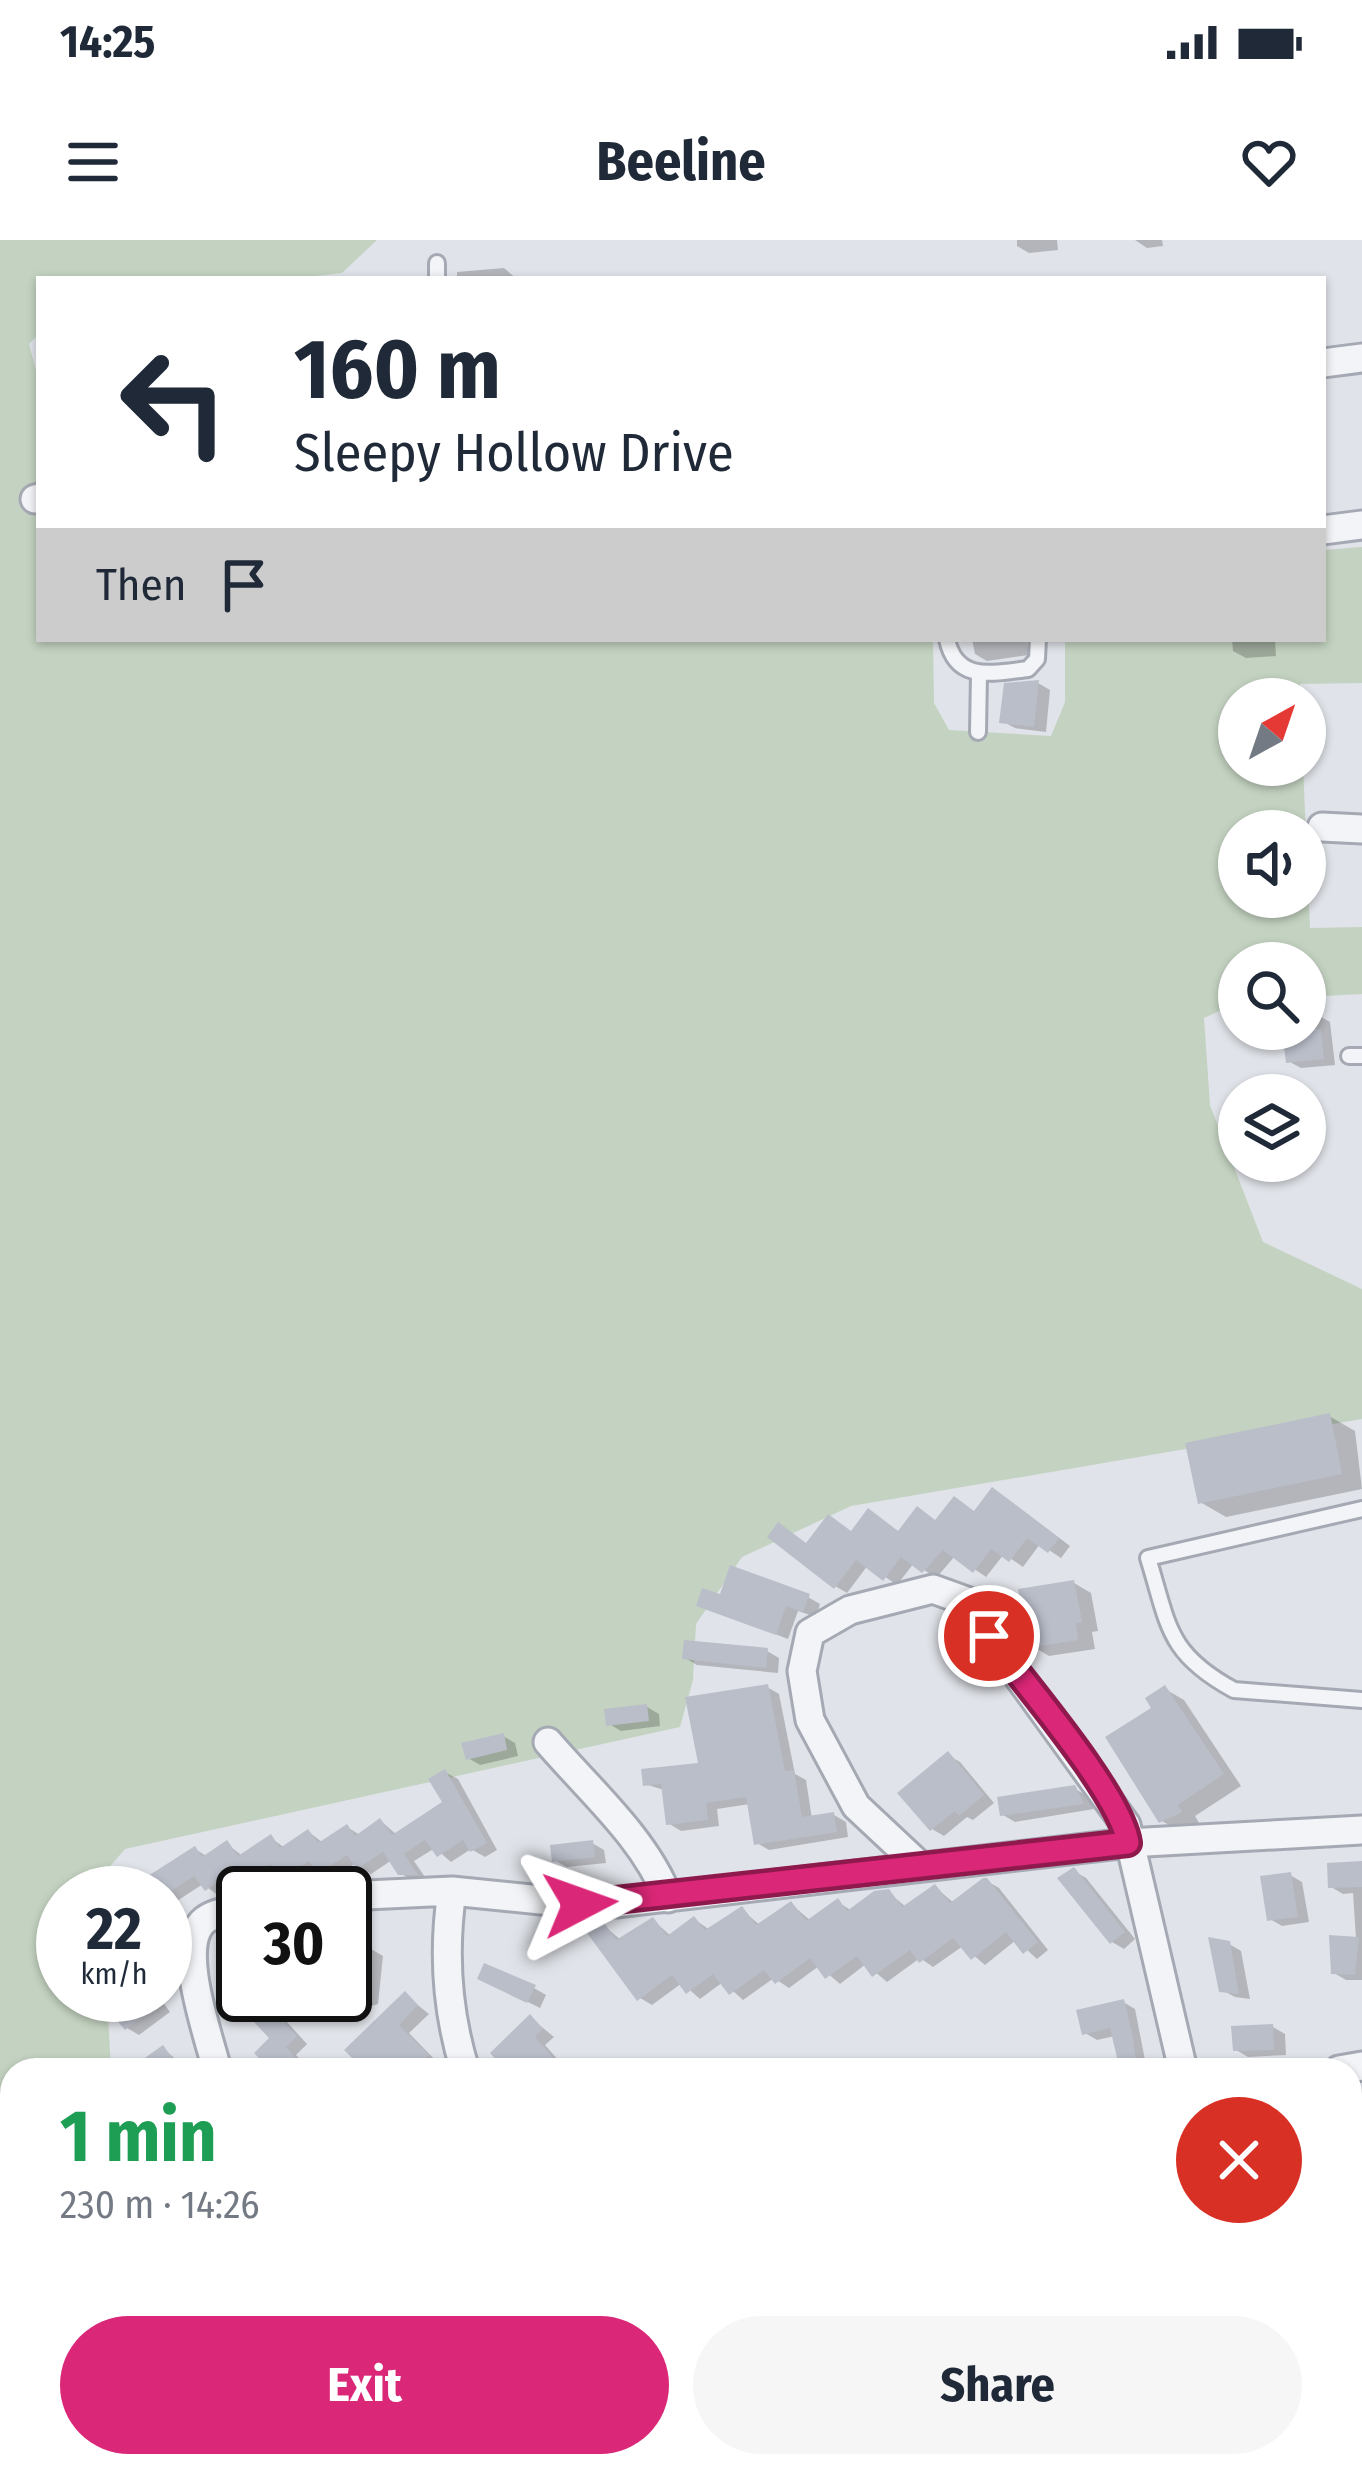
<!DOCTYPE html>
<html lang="en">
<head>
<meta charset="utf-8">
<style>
	body { margin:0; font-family:"Fira Sans Condensed",sans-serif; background:#f6f6f7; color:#1f2937; height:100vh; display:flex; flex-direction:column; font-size:45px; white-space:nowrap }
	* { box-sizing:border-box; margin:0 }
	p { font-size:39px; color:#747a83 }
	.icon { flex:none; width:66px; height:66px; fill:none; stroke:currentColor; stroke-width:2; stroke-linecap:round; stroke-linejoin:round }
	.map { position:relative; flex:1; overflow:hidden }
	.sheet { position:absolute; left:0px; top:1818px; width:1362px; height:420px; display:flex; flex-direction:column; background:#fff; border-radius:36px 36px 0 0; box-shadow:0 3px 9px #0004 }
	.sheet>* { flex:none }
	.hud { position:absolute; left:36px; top:36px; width:1290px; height:366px; border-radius:0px; box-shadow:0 3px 9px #0004; background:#fff; color:#1f2937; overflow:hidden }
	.needle { width:78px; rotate:40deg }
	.buttons { position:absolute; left:1218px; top:438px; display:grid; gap:24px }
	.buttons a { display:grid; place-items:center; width:108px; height:108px; border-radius:50%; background:#fff; box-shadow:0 3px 9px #0004; font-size:60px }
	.speed { position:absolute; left:36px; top:1626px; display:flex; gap:24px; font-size:60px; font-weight:700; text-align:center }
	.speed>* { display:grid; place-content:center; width:156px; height:156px; border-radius:50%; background:#fff; box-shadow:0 3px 9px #0004; line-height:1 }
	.speed small { font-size:30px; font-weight:400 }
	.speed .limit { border:6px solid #111; border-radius:18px; background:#fff; color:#111 }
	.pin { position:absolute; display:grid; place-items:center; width:102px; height:102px; color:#fff; margin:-51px; border:6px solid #fff; border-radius:50%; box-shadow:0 3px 12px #0007 }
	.me { position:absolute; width:132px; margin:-66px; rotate:86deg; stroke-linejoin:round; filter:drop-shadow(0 0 9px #0008) }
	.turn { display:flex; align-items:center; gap:42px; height:252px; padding:0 60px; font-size:54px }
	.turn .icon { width:156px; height:156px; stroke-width:2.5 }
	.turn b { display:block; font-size:84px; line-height:102px }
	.then { display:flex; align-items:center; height:114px; padding:0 60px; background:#0003; gap:24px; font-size:45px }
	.round { display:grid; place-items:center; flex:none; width:126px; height:126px; border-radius:63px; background:#f6f6f7 }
	.overview { display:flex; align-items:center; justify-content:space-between; height:204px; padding:0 60px }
	h1 { font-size:72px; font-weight:700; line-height:90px; color:#1e9e55 }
	.primary-button { display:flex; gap:24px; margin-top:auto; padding:24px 60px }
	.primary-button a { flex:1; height:138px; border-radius:72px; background:#db2777; color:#fff; font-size:48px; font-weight:700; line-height:138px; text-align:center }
	.primary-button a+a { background:#f6f6f7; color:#1f2937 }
	.status { display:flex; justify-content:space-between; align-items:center; height:84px; padding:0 60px; background:#fff; direction:ltr }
	.status svg { height:33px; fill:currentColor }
	header { display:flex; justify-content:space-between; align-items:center; height:156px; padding:0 60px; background:#fff; font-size:54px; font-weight:700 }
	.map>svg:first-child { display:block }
	.green { fill:#c4d3c1; fill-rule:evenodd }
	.shadow { fill:#0003 }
	.building { fill:#babec9 }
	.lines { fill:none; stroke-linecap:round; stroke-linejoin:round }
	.lane-casing { stroke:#a5a9b3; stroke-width:20 }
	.street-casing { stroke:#a5a9b3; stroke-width:33 }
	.lane { stroke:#f3f4f7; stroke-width:14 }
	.street { stroke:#f3f4f7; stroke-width:27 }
	.route-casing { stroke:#8e194d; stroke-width:30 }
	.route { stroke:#db2777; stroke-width:21 }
</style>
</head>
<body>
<div class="status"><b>14:25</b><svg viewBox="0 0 49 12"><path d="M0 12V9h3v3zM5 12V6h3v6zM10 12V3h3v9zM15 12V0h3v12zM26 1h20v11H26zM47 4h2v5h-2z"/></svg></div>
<header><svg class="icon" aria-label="menu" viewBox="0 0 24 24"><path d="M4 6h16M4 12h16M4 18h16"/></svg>Beeline<svg class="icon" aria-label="heart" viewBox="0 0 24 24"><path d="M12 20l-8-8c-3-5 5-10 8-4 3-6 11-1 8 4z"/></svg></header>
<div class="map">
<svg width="1362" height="2238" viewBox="0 0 1362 2238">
	<rect width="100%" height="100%" fill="#e0e3e9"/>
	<path class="green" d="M0,0H377L342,33L290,39H39V94L29,104L39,142V399H933L934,463L949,490L1051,496L1065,462V399H1323V310L1362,307V443L1300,444V459H1239V525H1303L1310,688L1362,687V754L1305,757V723H1239V762L1204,778L1210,865L1263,1002L1362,1049V1179L851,1266L742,1317L696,1384L693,1440L680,1487L125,1609L100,1638L101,1653H63V1755H107L111,1830H12V2226H216L220,2238H0ZM1239,591H1305V657H1239Z
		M605,2226H1117L1119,2238H552Z"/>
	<path class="shadow" d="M1017,0H1057L1058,10L1029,13L1017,6Z
		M1135,0H1162L1163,6L1147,8Z
		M504,28L517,39H457V32Z
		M972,399H1027L1029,415L987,421L975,414Z
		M1232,399H1275L1276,416L1246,418L1233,411Z
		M1038,443L1050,450L1046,492L1015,488L1002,481Z
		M1318,775L1330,782L1335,825L1301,828L1288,821L1285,789H1305V776Z
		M1329,1176L1355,1191L1362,1249L1226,1277L1200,1262Z
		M1005,1257L1070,1306L1061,1318L1040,1304L1023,1327L1004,1314L986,1337L955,1316L936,1338L914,1323L897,1345L868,1325L847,1353L835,1346L808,1305L853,1294L900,1293L976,1273Z
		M1074,1343L1091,1353L1098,1391L1092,1392L1095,1409L1049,1416L1032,1406Z
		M808,1357L820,1364L816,1377L798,1371L788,1399L700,1365L722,1358Z
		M767,1411L779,1418L778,1433L697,1425L685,1418Z
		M767,1447L779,1454L795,1534L806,1540L812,1579L834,1575L846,1582L848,1597L769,1610L757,1603L750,1564L717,1569L719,1586L681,1591L668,1583L664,1550L645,1544L701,1525Z
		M1165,1449L1184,1460L1241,1546L1195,1576L1199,1583L1181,1592L1162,1581L1155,1469Z
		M647,1467L659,1474L660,1486L621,1491L609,1484Z
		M503,1496L515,1503L518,1516L480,1525L468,1518Z
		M948,1515L960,1522L994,1563L973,1580L967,1577L944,1596L932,1589Z
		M445,1532L458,1539L497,1610L485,1617L471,1609L451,1622L435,1608L414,1621L427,1640L413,1641L400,1633L392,1620L371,1634L356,1623L333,1639L318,1629L295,1644L279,1632L251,1650L238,1643L219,1656L203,1644L177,1661L165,1655L195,1609L208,1617L227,1604L244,1617L271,1598L285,1608L309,1592L323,1603L347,1587L360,1595L381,1581L397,1595L446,1563Z
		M1074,1548L1087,1556L1094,1569L1015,1582L1003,1575Z
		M592,1603L604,1610L606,1623L567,1627L554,1620Z
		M1362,1624V1740H1346L1334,1733L1356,1699L1353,1653L1343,1654L1331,1647Z
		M1074,1631L1086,1638L1135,1699L1124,1709L1112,1702Z
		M1290,1635L1302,1642L1309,1682L1282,1686L1270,1679Z
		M987,1641L999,1648L1048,1710L1037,1719L1016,1700L985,1725L963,1706L933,1727L920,1718L887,1742L866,1724L840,1744L819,1726L789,1748L774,1738L743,1760L723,1742L700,1759L682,1743L652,1765L640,1758L603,1685L621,1700L653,1680L672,1697L694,1679L710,1690L742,1670L761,1686L791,1664L811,1681L838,1662L852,1671L888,1652L906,1667L935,1647L955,1664Z
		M1229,1704L1241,1711L1250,1759L1235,1757L1222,1750Z
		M371,1709L383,1716L378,1764L362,1769L350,1762Z
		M492,1744L534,1748L546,1755L540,1768Z
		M149,1755L162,1761L170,1772L139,1795L127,1788Z
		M251,1755H290L275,1769L307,1804L296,1815L310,1830H274V1799Z
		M309,1755H334L340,1775L326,1777L314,1770Z
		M405,1755L429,1774L409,1793L439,1824L433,1830H368Z
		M1123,1762L1135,1769L1147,1830H1122L1115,1796L1097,1800L1085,1793Z
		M531,1778L554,1797L545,1805L567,1830H509Z
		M1273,1787L1285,1794L1286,1815L1248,1817L1236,1810Z
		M163,1808L183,1826L178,1830H133Z
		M1350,1986L1356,1990L1361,2008L1350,2011Z
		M1362,2014V2026L1350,2029V2017Z
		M1350,2056L1362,2057V2081H1350Z
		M1350,2151L1362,2153V2179L1350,2177Z
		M1350,2217L1362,2218V2238H1308V2226H1350Z
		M282,2226H313L307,2238H282L278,2235Z
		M334,2226H358L360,2238H335Z
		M382,2226H470L459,2238L437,2226L420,2238H387L389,2235Z"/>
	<path class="building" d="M1039,440L1034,487L999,483L1004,443Z
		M1282,789H1321L1324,819L1286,823Z
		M1330,1173L1342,1234L1198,1264L1185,1203Z
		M992,1247L1059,1298L1048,1313L1027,1298L1009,1322L991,1309L973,1333L943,1310L922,1333L901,1317L883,1341L856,1320L834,1349L767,1297L778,1282L806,1303L828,1274L851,1291L868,1268L898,1291L917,1266L935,1280L954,1256L974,1271Z
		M730,1325L810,1354L803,1372L786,1366L776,1395L696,1366L702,1348L720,1354Z
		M1074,1340L1082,1382L1076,1383L1078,1400L1029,1408L1018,1349Z
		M684,1400L768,1408L766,1428L682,1419Z
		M768,1444L785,1531L794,1530L802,1577L834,1572L837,1592L754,1605L746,1557L706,1563L708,1580L666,1585L661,1544L643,1546L641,1529L698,1523L685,1457Z
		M1165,1445L1224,1534L1178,1565L1182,1572L1159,1583L1105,1497L1151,1468L1145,1458Z
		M647,1464L649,1481L606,1486L604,1469Z
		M504,1493L507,1510L466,1520L461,1503Z
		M948,1511L984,1555L959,1576L955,1571L930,1591L897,1553Z
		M445,1529L487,1603L470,1612L463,1600L437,1617L425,1600L404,1614L418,1635H398L383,1612L357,1629L347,1615L318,1634L309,1621L281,1640L270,1624L237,1646L229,1634L205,1651L194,1636L165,1655L148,1636L195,1606L202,1617L227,1600L238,1616L271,1594L280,1608L308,1589L318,1603L347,1584L355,1596L380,1578L392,1595L442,1562L428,1539Z
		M1075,1545L1084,1564L1000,1576L997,1557Z
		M593,1600L595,1617L552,1622L550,1605Z
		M1362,1621V1647L1328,1648L1327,1623Z
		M1074,1627L1125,1692L1110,1704L1057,1638Z
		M1291,1632L1298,1677L1267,1681L1260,1636Z
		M983,1638H987L1038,1702L1023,1714L1006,1692L971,1720L953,1698L919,1723L910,1710L872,1737L857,1716L825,1739L810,1718L775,1744L764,1730L729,1755L713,1734L686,1754L672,1735L637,1761L587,1693L603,1681L616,1700L653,1677L667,1696L694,1676L705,1690L742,1666L756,1685L791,1661L806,1681L838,1658L847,1671L874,1651L889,1649L902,1667L935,1644L950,1663Z
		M1329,1695L1359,1697L1355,1735L1331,1734Z
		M1208,1697L1230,1701L1239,1754L1219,1752Z
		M354,1704L372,1706L366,1758L312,1774L306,1755H348Z
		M484,1723L536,1745L527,1763L477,1739Z
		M405,1751L418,1765L399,1785L429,1815L414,1830H364L344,1810Z
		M144,1755H173L125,1790L114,1777Z
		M246,1755H259L297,1796L286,1807L307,1830H270L254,1813L269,1798L237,1764Z
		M1124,1759L1133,1797L1137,1830H1120L1110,1788L1082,1795L1076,1770Z
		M530,1774L543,1789L535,1797L564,1830H505L490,1813Z
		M1273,1784L1274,1810L1233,1811L1231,1786Z
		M163,1805L173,1819L157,1830H128Z"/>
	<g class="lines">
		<defs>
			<path id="lane" d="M437,23V39
				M947,399C956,443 993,433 1028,429L1037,419L1038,399
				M978,492L979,434
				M1349,816H1362
				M1362,1269L1148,1318C1169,1385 1166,1413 1234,1450L1362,1460"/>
			<path id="street" d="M1323,123L1362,118
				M35,259L39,258
				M1323,290L1362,285
				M1322,587L1362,589
				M548,1502C589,1550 645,1598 668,1658
				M919,1625L856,1566L810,1480L802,1431L810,1393L850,1370L933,1349L969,1362L989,1396L1126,1585L1183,1830
				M452,1651C443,1711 447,1772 465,1830
				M345,1656L452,1651L580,1664L616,1663L1128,1603L1362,1590
				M217,1830C209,1796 174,1704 205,1680C216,1672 231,1671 243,1669
				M1339,1830L1362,1826
				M1350,1938L1362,1935"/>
		</defs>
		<use href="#lane" class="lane-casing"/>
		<use href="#street" class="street-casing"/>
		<use href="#lane" class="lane"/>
		<use href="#street" class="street"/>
	</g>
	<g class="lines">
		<defs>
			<path id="route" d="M580,1664L1128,1603C1122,1556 1022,1440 989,1396"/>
		</defs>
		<use href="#route" class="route-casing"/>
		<use href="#route" class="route"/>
	</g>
</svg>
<div class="buttons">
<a><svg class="needle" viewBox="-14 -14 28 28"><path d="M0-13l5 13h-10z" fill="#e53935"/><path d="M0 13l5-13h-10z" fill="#747a83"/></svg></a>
<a><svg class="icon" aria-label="sound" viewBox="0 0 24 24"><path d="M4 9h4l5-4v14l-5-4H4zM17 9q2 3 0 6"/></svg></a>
<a><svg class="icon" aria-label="search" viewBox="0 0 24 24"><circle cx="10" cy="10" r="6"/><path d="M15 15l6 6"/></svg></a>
<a><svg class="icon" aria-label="layers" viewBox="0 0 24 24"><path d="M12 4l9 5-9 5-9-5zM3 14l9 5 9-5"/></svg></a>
</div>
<div class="speed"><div>22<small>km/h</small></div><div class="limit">30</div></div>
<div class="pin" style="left:989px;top:1396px;background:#d93025"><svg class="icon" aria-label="arrive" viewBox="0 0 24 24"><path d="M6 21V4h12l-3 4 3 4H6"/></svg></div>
<svg class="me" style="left:580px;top:1664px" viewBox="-20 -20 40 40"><path d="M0-17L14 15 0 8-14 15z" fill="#db2777" stroke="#fff" stroke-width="4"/></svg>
<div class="hud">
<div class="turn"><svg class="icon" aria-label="left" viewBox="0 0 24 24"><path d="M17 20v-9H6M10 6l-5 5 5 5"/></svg><div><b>160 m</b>Sleepy Hollow Drive</div></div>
<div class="then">Then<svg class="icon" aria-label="arrive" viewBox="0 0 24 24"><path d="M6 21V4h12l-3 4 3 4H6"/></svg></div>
</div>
<section class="sheet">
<div class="overview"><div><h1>1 min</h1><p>230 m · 14:26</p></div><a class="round" style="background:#d93025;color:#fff"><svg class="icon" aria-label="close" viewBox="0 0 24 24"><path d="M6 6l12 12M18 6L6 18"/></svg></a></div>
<div class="primary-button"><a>Exit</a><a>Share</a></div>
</section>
</div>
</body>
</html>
